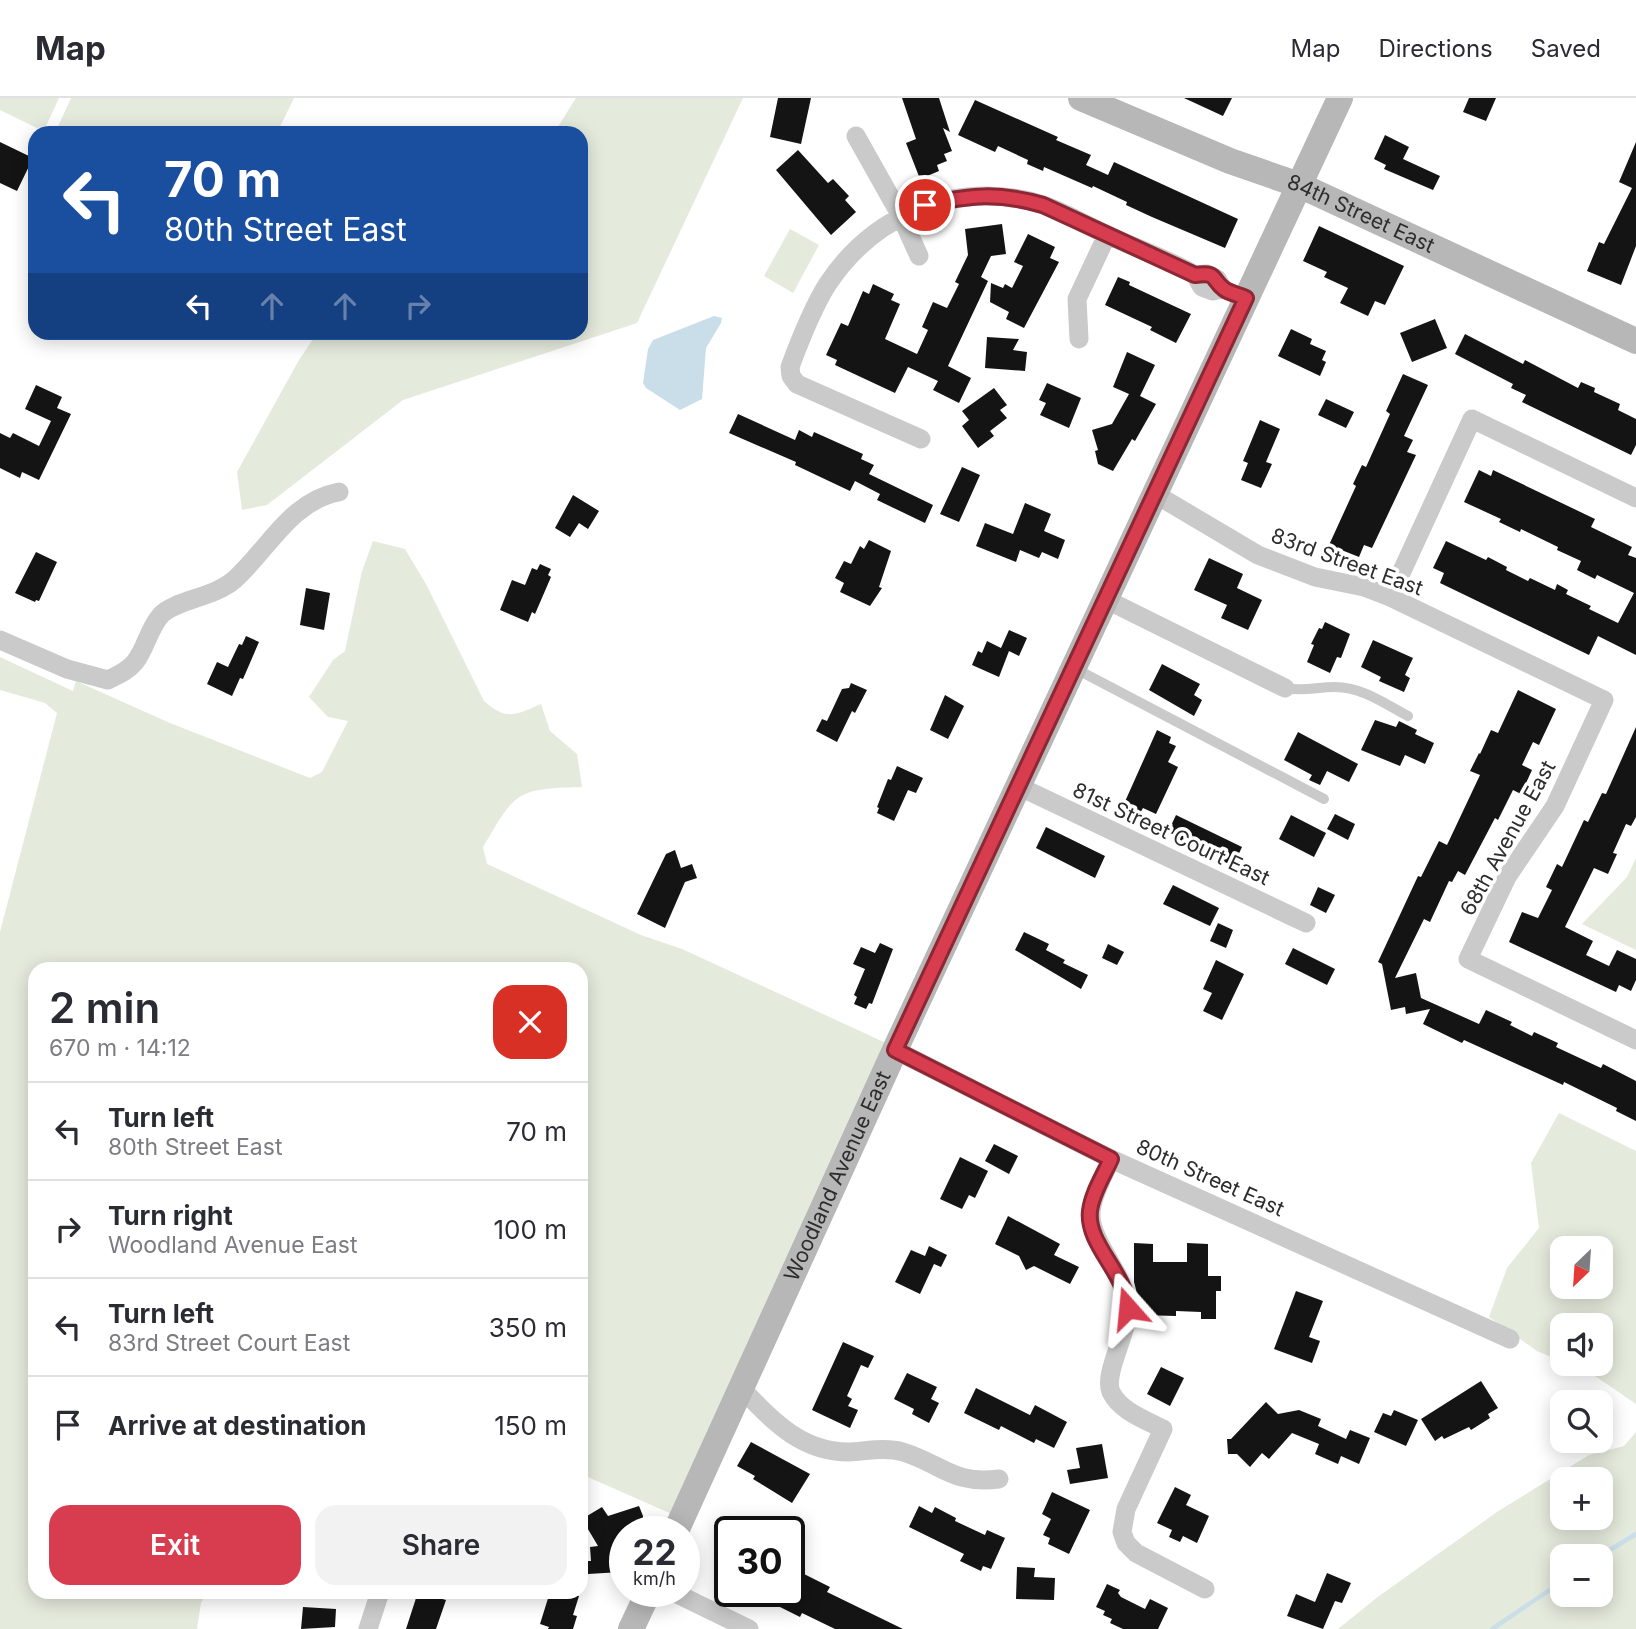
<!DOCTYPE html>
<html lang="en">
<head>
<meta charset="utf-8">
<style>
	body { margin:0; font-family:Inter,sans-serif; background:#f2f2f3; color:#2b2b33; height:100vh; display:flex; flex-direction:column; font-size:26px; white-space:nowrap }
	* { box-sizing:border-box; margin:0 }
	p { font-size:23px; color:#7c7c81 }
	.icon { flex:none; width:38px; height:38px; fill:none; stroke:currentColor; stroke-width:2; stroke-linecap:round; stroke-linejoin:round }
	.map { position:relative; flex:1; overflow:hidden }
	.side { position:absolute; left:28px; top:864px; width:560px; height:637px; display:flex; flex-direction:column; background:#fff; border-radius:21px; box-shadow:0 4px 18px #0003 }
	.side>* { flex:none }
	.guide { position:absolute; left:28px; top:28px; width:560px; height:214px; border-radius:21px; box-shadow:0 4px 18px #0003; background:#1a4fa0; color:#fff; overflow:hidden }
	.needle { width:46px; rotate:205deg }
	.buttons { position:absolute; left:1550px; top:1138px; display:grid; gap:14px }
	.buttons a { display:grid; place-items:center; width:63px; height:63px; border-radius:14px; background:#fff; box-shadow:0 4px 18px #0003; font-size:35px }
	.speed { position:absolute; left:609px; top:1418px; display:flex; gap:14px; font-size:35px; font-weight:700; text-align:center }
	.speed>* { display:grid; place-content:center; width:91px; height:91px; border-radius:50%; background:#fff; box-shadow:0 4px 18px #0003; line-height:1 }
	.speed small { font-size:18px; font-weight:400 }
	.speed .limit { border:4px solid #111; border-radius:10px; background:#fff; color:#111 }
	.pin { position:absolute; display:grid; place-items:center; width:60px; height:60px; color:#fff; margin:-30px; border:4px solid #fff; border-radius:50%; box-shadow:0 2px 7px #0007 }
	.me { position:absolute; width:77px; margin:-38px; rotate:342deg; stroke-linejoin:round; filter:drop-shadow(0 0 5px #0008) }
	.turn { display:flex; align-items:center; gap:24px; height:147px; padding:0 21px; font-size:32px }
	.turn .icon { width:91px; height:91px; stroke-width:2.5 }
	.turn b { display:block; font-size:49px; line-height:60px }
	.lanes { display:flex; align-items:center; height:66px; padding:0 21px; background:#0003; justify-content:center; gap:35px; direction:ltr }
	.lanes .off { opacity:.35 }
	.round { display:grid; place-items:center; flex:none; width:74px; height:74px; border-radius:21px; background:#f2f2f3 }
	.summary { display:flex; align-items:center; justify-content:space-between; height:119px; padding:0 21px }
	h1 { font-size:42px; font-weight:600; line-height:52px }
	.primary-button { display:flex; gap:14px; margin-top:auto; padding:14px 21px }
	.primary-button a { flex:1; height:80px; border-radius:21px; background:#d73c4f; color:#fff; font-size:28px; font-weight:600; line-height:80px; text-align:center }
	.primary-button a+a { background:#f2f2f3; color:#2b2b33 }
	ul { padding:0; list-style:none }
	li { display:flex; align-items:center; gap:21px; height:98px; padding:0 21px; border-top:2px solid #e1e1e2 }
	li div { flex:1 }
	li b { display:block; font-size:26px }
	li em { font-style:normal }
	header { display:flex; align-items:center; gap:42px; box-sizing:border-box; height:98px; padding:0 35px; background:#fff; border-bottom:2px solid #e1e1e2 }
	header strong { font-size:33px }
	nav { display:flex; gap:38px; margin-inline-start:auto; font-size:24px }
	.map>svg:first-child { display:block }
	.green { fill:#e4eadc; fill-rule:evenodd }
	.water { fill:#c9dee8 }
	.lines { fill:none; stroke-linecap:round; stroke-linejoin:round }
	.stream { stroke:#c9dee8; stroke-width:4.5 }
	.building { fill:#141414 }
	.lane { stroke:#cacaca; stroke-width:10 }
	.street { stroke:#cacaca; stroke-width:19 }
	.secondary { stroke:#b7b7b7; stroke-width:26 }
	.route-casing { stroke:#8c2733; stroke-width:18 }
	.route { stroke:#d73c4f; stroke-width:12 }
	.labels { text-anchor:middle; stroke-width:7; stroke-linejoin:round; paint-order:stroke }
	.street-label { font-size:21px; fill:#2d2d2d; stroke:#fff }
</style>
</head>
<body>
<header>
<strong>Map</strong>
<nav><a>Map</a><a>Directions</a><a>Saved</a></nav>
</header>
<div class="map">
<svg width="1636" height="1531" viewBox="0 0 1636 1531">
	<rect width="100%" height="100%" fill="#fff"/>
	<path class="green" d="M0,0H59L46,28L37,30L0,12Z
		M71,0H294L277,35H55Z
		M576,0H743L637,225L403,302L267,407L242,412L237,374L299,262L317,235L581,234V35H554Z
		M790,131L819,147L793,195L764,178Z
		M373,443L405,451L426,486L484,603C506,623 516,617 541,606L550,633L577,656L582,689C516,691 516,693 483,749L487,766L641,837L682,851L886,945L674,1417L581,1376V872H35V1494L206,1495L201,1505L197,1531H0V834L57,615L45,605L0,592V559L73,593L76,583L170,625L310,680L322,674L348,623L328,619L309,599L333,562L345,553L362,473Z
		M1636,760V852L1582,826L1627,779Z
		M1559,1015L1636,1053V1306L1595,1278L1566,1265H1601V1227H1563V1264L1537,1253L1489,1219L1507,1170L1539,1130L1531,1065ZM1563,1150H1601V1188H1563Z
		M1636,1334V1531H1338L1379,1498L1497,1414L1589,1357L1624,1348ZM1563,1381H1601V1419H1563ZM1563,1458H1601V1496H1563Z"/>
	<path class="water" d="M714,218L722,220L721,225L706,250L702,301L680,312L646,290L643,285L648,251L653,242Z"/>
	<g class="lines">
		<path class="stream" d="M1600,1458L1636,1436
			M1492,1531L1563,1483"/>
	</g>
	<path class="building" d="M778,0H811L801,46L770,39Z
		M902,0H939L950,34L943,30L952,53L944,56L947,63L937,67L939,73L920,81L906,45L916,41Z
		M1184,0H1232L1223,18Z
		M1469,0H1496L1486,23L1463,14Z
		M975,2L1058,39L1056,42L1091,57L1086,67L1108,77L1114,64L1238,121L1225,150L1152,119L1126,107L1127,104L1093,88L1092,90L1044,69L1043,73L1027,66L1028,62L998,48L995,54L958,37Z
		M1385,37L1409,49L1403,61L1440,78L1433,92L1384,71L1386,67L1374,61Z
		M0,44L33,60L17,93L0,85Z
		M1636,44V148L1621,187L1587,173L1599,144L1604,146L1632,90L1619,84Z
		M798,52L828,85L833,81L849,98L845,102L856,114L831,137L776,72Z
		M1002,126L1006,156L991,158L981,179L988,183L948,268L971,280L959,305L933,292L938,283L908,269L895,295L835,267L837,262L826,257L841,225L848,228L863,193L869,196L873,186L894,196L891,202L900,206L885,241L917,256L928,232L922,229L933,204L947,210L959,186L955,184L968,157L965,131Z
		M1319,128L1404,168L1385,207L1375,203L1368,218L1340,205L1348,190L1324,179L1327,174L1303,163Z
		M1028,136L1055,149L1050,160L1059,164L1024,230L1006,221L1009,214L990,204L991,185L1003,190L1005,186L1012,190L1023,168L1014,164Z
		M1118,179L1130,184L1129,187L1191,216L1176,245L1150,232L1152,229L1105,207Z
		M1435,221L1447,250L1412,264L1400,235Z
		M1291,231L1312,241L1310,246L1326,253L1322,262L1326,264L1320,278L1278,258Z
		M1465,236L1523,266L1525,262L1578,290L1581,284L1595,290L1594,294L1620,306L1618,312L1636,321V347L1631,357L1522,304L1526,297L1511,290L1513,286L1455,256Z
		M987,239L1019,241L1013,252L1027,254L1025,273L985,270Z
		M1127,254L1155,267L1140,298L1156,306L1135,343L1132,341L1113,373L1098,366L1095,353L1098,352L1092,332L1112,326L1129,296L1113,289Z
		M1403,276L1428,287L1404,338L1413,342L1407,354L1416,357L1372,450L1364,447L1359,459L1329,447L1356,388L1353,386L1362,367L1366,369L1390,316L1386,313Z
		M1047,285L1081,300L1069,330L1040,317L1046,305L1039,302Z
		M36,287L62,299L57,310L71,316L39,382L22,374L20,380L0,370V335L10,340L13,335L39,348L51,323L25,311Z
		M994,290L1007,307L1000,312L1007,320L990,333L994,338L978,350L962,328L969,322L962,313Z
		M1326,301L1354,314L1346,330L1318,317Z
		M738,316L795,342L799,332L812,339L814,334L863,356L861,361L874,367L869,376L933,407L925,425L877,402L880,396L855,383L850,393L795,367L796,364L729,335Z
		M1260,322L1280,331L1266,364L1272,366L1261,390L1241,382L1248,365L1243,363Z
		M962,369L980,377L959,424L940,416Z
		M1479,372L1491,378L1493,372L1595,421L1591,429L1632,449L1628,457L1636,460V557L1598,538L1589,557L1440,485L1444,475L1433,470L1446,443L1486,462L1488,459L1507,469L1506,472L1528,483L1530,480L1555,492L1557,486L1568,492L1566,496L1591,508L1589,511L1618,525L1634,495L1597,477L1595,481L1577,472L1581,463L1557,452L1558,449L1521,431L1520,434L1499,424L1501,421L1464,404Z
		M573,397L599,413L588,431L579,425L570,439L555,430Z
		M1025,405L1051,416L1044,433L1065,442L1058,461L1042,454L1039,460L1020,452L1016,464L976,448L985,425L1013,436Z
		M869,442L891,453L879,489L882,490L870,508L840,494L844,485L835,480L844,463L851,466L860,448L864,451Z
		M36,454L57,464L39,503L36,502L35,504L15,495Z
		M1209,460L1243,476L1237,490L1262,502L1248,532L1221,520L1227,507L1194,492Z
		M540,466L551,471L548,477L551,479L535,516L532,514L528,524L500,512L512,482L525,487L532,470L537,472Z
		M306,490L330,495L324,532L300,527Z
		M1325,524L1350,536L1341,560L1337,559L1330,575L1307,564L1314,547L1311,546L1319,530L1322,531Z
		M1009,532L1027,540L1019,558L1009,553L999,579L972,567L978,553L982,555L987,543L1001,550Z
		M246,538L259,544L243,581L240,580L232,598L207,586L217,564L228,569L239,546L242,547Z
		M1373,542L1413,560L1405,577L1410,580L1404,594L1379,583L1381,579L1361,569Z
		M1162,566L1200,586L1194,597L1202,602L1194,618L1149,592Z
		M851,585L867,592L855,615L852,613L837,644L816,633L822,621L827,623L842,591L849,590Z
		M1518,592L1556,611L1539,647L1533,644L1522,667L1532,672L1521,696L1513,692L1498,722L1495,720L1465,777L1458,773L1452,784L1449,783L1430,824L1424,821L1395,880L1416,875L1421,900L1479,926L1486,912L1512,924L1510,927L1532,938L1534,934L1558,945L1556,949L1601,970L1603,966L1636,983V1023L1616,1013L1617,1010L1564,984L1563,987L1464,942L1462,945L1423,926L1430,911L1406,916L1405,909L1391,912L1382,866L1378,864L1418,778L1421,779L1439,743L1447,747L1480,677L1470,673L1479,655L1480,656L1491,632L1498,635Z
		M945,597L964,608L948,641L930,632Z
		M1375,622L1396,629L1399,623L1417,632L1415,636L1434,645L1425,666L1405,657L1400,668L1361,652Z
		M1636,629V719L1631,728L1626,726L1613,755L1617,756L1608,776L1594,770L1565,829L1593,843L1586,857L1609,868L1617,852L1636,861V882L1631,893L1619,887L1616,894L1509,844L1522,814L1538,820L1552,792L1546,789L1557,766L1562,769L1584,722L1588,724L1602,695L1606,696Z
		M1157,632L1171,639L1169,645L1176,648L1168,664L1178,669L1156,716L1143,710L1139,717L1123,708Z
		M1298,634L1358,666L1349,684L1327,673L1320,687L1309,682L1312,677L1284,662Z
		M897,668L923,680L916,695L908,692L894,723L877,715L879,710L877,709L888,681L891,682Z
		M1335,716L1355,726L1348,742L1327,731Z
		M1176,717L1242,749L1233,768L1176,740L1177,738L1168,734Z
		M1291,717L1326,735L1314,759L1279,741Z
		M1046,729L1105,758L1095,780L1036,750Z
		M675,752L681,770L692,766L697,780L685,784L665,830L637,816L666,756Z
		M1173,787L1219,810L1210,828L1163,806Z
		M1318,789L1335,797L1326,815L1310,807Z
		M1218,825L1233,832L1226,850L1210,843Z
		M1024,834L1049,846L1046,852L1065,862L1063,865L1088,877L1081,891L1015,852Z
		M880,845L893,851L872,906L869,905L866,911L854,906L857,899L854,897L865,871L853,866L861,849L875,855Z
		M1108,846L1124,854L1117,867L1102,860Z
		M1293,850L1335,871L1327,887L1285,866Z
		M1216,862L1244,876L1222,922L1203,913L1212,895L1203,891Z
		M994,1046L1018,1058L1009,1076L985,1063Z
		M960,1059L988,1073L975,1100L969,1097L962,1111L940,1101Z
		M1008,1118L1060,1146L1054,1157L1079,1169L1070,1186L1034,1168L1026,1172L1019,1158L995,1146Z
		M1134,1145L1153,1146V1164H1187V1145L1208,1146V1178H1221V1193H1216V1221H1201V1214L1176,1213V1218L1140,1217L1139,1203L1134,1184Z
		M929,1148L947,1157L941,1169L934,1166L920,1196L895,1184L911,1152L925,1158Z
		M1296,1193L1323,1203L1309,1239L1320,1243L1312,1265L1274,1251Z
		M843,1244L874,1258L868,1270L861,1267L847,1298L852,1301L848,1308L858,1312L850,1330L812,1312Z
		M1161,1269L1184,1280L1170,1308L1147,1296Z
		M907,1275L937,1289L931,1301L939,1305L929,1325L912,1316L914,1311L894,1301Z
		M1481,1283L1498,1310L1488,1316L1490,1320L1471,1332L1469,1329L1444,1341L1442,1338L1435,1343L1421,1321Z
		M976,1290L1030,1317L1035,1307L1067,1324L1054,1350L1036,1341L1034,1345L1001,1328L999,1332L964,1315Z
		M1266,1304L1278,1316L1299,1312L1321,1321L1318,1328L1346,1341L1350,1332L1370,1340L1359,1366L1341,1358L1338,1366L1315,1356L1319,1346L1292,1335L1269,1361L1262,1355L1250,1369L1237,1356H1228L1227,1341H1231Z
		M1394,1312L1418,1322L1406,1348L1374,1334L1383,1315L1391,1318Z
		M751,1344L810,1376L792,1405L753,1381L755,1378L737,1368Z
		M1102,1346L1108,1380L1070,1386L1067,1372L1080,1370L1076,1350Z
		M1175,1389L1191,1397L1186,1407L1209,1418L1197,1445L1183,1438L1180,1444L1169,1439L1172,1432L1157,1425Z
		M1052,1394L1090,1412L1069,1456L1048,1446L1050,1440L1043,1437L1051,1421L1042,1416Z
		M639,1408L643,1418L642,1433H625V1465L620,1466L621,1474L588,1476L587,1463H591L590,1449L598,1448L582,1421L602,1409L608,1418Z
		M919,1408L932,1415L935,1409L956,1420L955,1423L985,1437L987,1432L1005,1440L991,1471L983,1468L981,1473L960,1463L964,1456L909,1429Z
		M1017,1469L1035,1470L1034,1479L1055,1480L1054,1502L1016,1501Z
		M802,1475L830,1489L827,1494L903,1531H835L802,1515L800,1519L776,1507L783,1493H793Z
		M1327,1475L1351,1485L1342,1505L1335,1503L1323,1531L1287,1518L1296,1496L1315,1504Z
		M1107,1486L1120,1492L1118,1495L1121,1499L1145,1511L1150,1501L1168,1510L1158,1531H1123L1110,1525L1112,1521L1103,1517L1105,1513L1096,1509Z
		M418,1494L446,1502L436,1531H406Z
		M550,1494H566L579,1498L573,1517L577,1518L573,1531H548L549,1529L540,1526Z
		M303,1509L336,1511L335,1529L301,1531Z"/>
	<g class="lines">
		<path class="lane" d="M1076,571L1324,701
			M1285,590C1303,594 1317,589 1335,589C1362,589 1385,606 1408,618"/>
		<path class="street" d="M856,38L901,118L919,158
			M1207,176L1217,181L1223,191L1213,193L1202,189L1195,177Z
			M1079,241L1077,201L1107,137
			M921,341L797,286L791,278L790,269C800,242 812,211 827,187C871,120 946,86 1025,102C1055,108 1081,125 1108,137C1137,151 1168,161 1195,177
			M1155,396L1258,457L1315,479L1364,489L1390,499L1604,602L1555,708L1507,779L1468,861L1636,942
			M1390,499L1472,321L1636,400
			M1105,501L1285,590
			M0,542L67,571L108,582C118,577 128,573 135,564C146,550 149,530 161,517C175,502 213,500 234,482C268,452 290,403 339,394
			M1018,688L1306,825
			M895,952L1111,1061L1510,1241
			M1111,1061C1083,1120 1084,1118 1116,1175C1122,1186 1127,1197 1128,1210C1128,1235 1103,1276 1111,1294C1120,1313 1146,1322 1163,1331L1126,1411L1122,1434L1126,1445L1136,1455L1205,1491
			M742,1291C773,1323 801,1354 849,1354C867,1353 886,1349 903,1354C942,1366 953,1387 999,1381
			M671,1493L749,1531
			M368,1531L380,1494"/>
		<g class="secondary">
			<path id="s1" d="M1081,0L1230,63L1299,87L1636,243"/>
			<path id="s2" d="M676,1433L900,941L1340,0"/>
			<path d="M631,1531L649,1493"/>
		</g>
	</g>
	<g class="lines">
		<defs>
			<path id="route" d="M925,107C970,97 999,94 1043,107L1195,177C1218,174 1211,181 1224,191C1229,195 1240,197 1246,200L895,952L1111,1061C1104,1077 1092,1095 1090,1113C1086,1146 1126,1175 1128,1210"/>
		</defs>
		<use href="#route" class="route-casing"/>
		<use href="#route" class="route"/>
	</g>
	<g class="labels">
		<g class="street-label">
			<text dy="7" stroke="none"><textPath href="#s1" startOffset="303">84th Street East</textPath></text>
			<text transform="translate(1347 464) rotate(20)" y="7">83rd Street East</text>
			<text transform="translate(1171 736) rotate(25)" y="7">81st Street Court East</text>
			<text transform="translate(1508 740) rotate(-61)" y="7">68th Avenue East</text>
			<text dy="7" stroke="none"><textPath href="#s2" startOffset="390">Woodland Avenue East</textPath></text>
			<text transform="translate(1210 1080) rotate(24)" y="7">80th Street East</text>
		</g>
	</g>
</svg>
<div class="buttons">
<a><svg class="needle" viewBox="-14 -14 28 28"><path d="M0-13l5 13h-10z" fill="#e53935"/><path d="M0 13l5-13h-10z" fill="#7c7c81"/></svg></a>
<a><svg class="icon" aria-label="sound" viewBox="0 0 24 24"><path d="M4 9h4l5-4v14l-5-4H4zM17 9q2 3 0 6"/></svg></a>
<a><svg class="icon" aria-label="search" viewBox="0 0 24 24"><circle cx="10" cy="10" r="6"/><path d="M15 15l6 6"/></svg></a>
<a>+</a>
<a>−</a>
</div>
<div class="speed"><div>22<small>km/h</small></div><div class="limit">30</div></div>
<div class="pin" style="left:925px;top:107px;background:#d93025"><svg class="icon" aria-label="arrive" viewBox="0 0 24 24"><path d="M6 21V4h12l-3 4 3 4H6"/></svg></div>
<svg class="me" style="left:1128px;top:1210px" viewBox="-20 -20 40 40"><path d="M0-17L14 15 0 8-14 15z" fill="#d73c4f" stroke="#fff" stroke-width="4"/></svg>
<div class="guide">
<div class="turn"><svg class="icon" aria-label="left" viewBox="0 0 24 24"><path d="M17 20v-9H6M10 6l-5 5 5 5"/></svg><div><b>70 m</b>80th Street East</div></div>
<div class="lanes"><svg class="icon" aria-label="left" viewBox="0 0 24 24"><path d="M17 20v-9H6M10 6l-5 5 5 5"/></svg><svg class="icon off" aria-label="ahead" viewBox="0 0 24 24"><path d="M12 20V5M6 11l6-6 6 6"/></svg><svg class="icon off" aria-label="ahead" viewBox="0 0 24 24"><path d="M12 20V5M6 11l6-6 6 6"/></svg><svg class="icon off" aria-label="right" viewBox="0 0 24 24"><path d="M7 20v-9h11M14 6l5 5-5 5"/></svg></div>
</div>
<section class="side">
<div class="summary"><div><h1>2 min</h1><p>670 m · 14:12</p></div><a class="round" style="background:#d93025;color:#fff"><svg class="icon" aria-label="close" viewBox="0 0 24 24"><path d="M6 6l12 12M18 6L6 18"/></svg></a></div>
<ul>
<li><svg class="icon" aria-label="left" viewBox="0 0 24 24"><path d="M17 20v-9H6M10 6l-5 5 5 5"/></svg><div><b>Turn left</b><p>80th Street East</p></div><em>70 m</em></li>
<li><svg class="icon" aria-label="right" viewBox="0 0 24 24"><path d="M7 20v-9h11M14 6l5 5-5 5"/></svg><div><b>Turn right</b><p>Woodland Avenue East</p></div><em>100 m</em></li>
<li><svg class="icon" aria-label="left" viewBox="0 0 24 24"><path d="M17 20v-9H6M10 6l-5 5 5 5"/></svg><div><b>Turn left</b><p>83rd Street Court East</p></div><em>350 m</em></li>
<li><svg class="icon" aria-label="arrive" viewBox="0 0 24 24"><path d="M6 21V4h12l-3 4 3 4H6"/></svg><div><b>Arrive at destination</b></div><em>150 m</em></li>
</ul>
<div class="primary-button"><a>Exit</a><a>Share</a></div>
</section>
</div>
</body>
</html>
